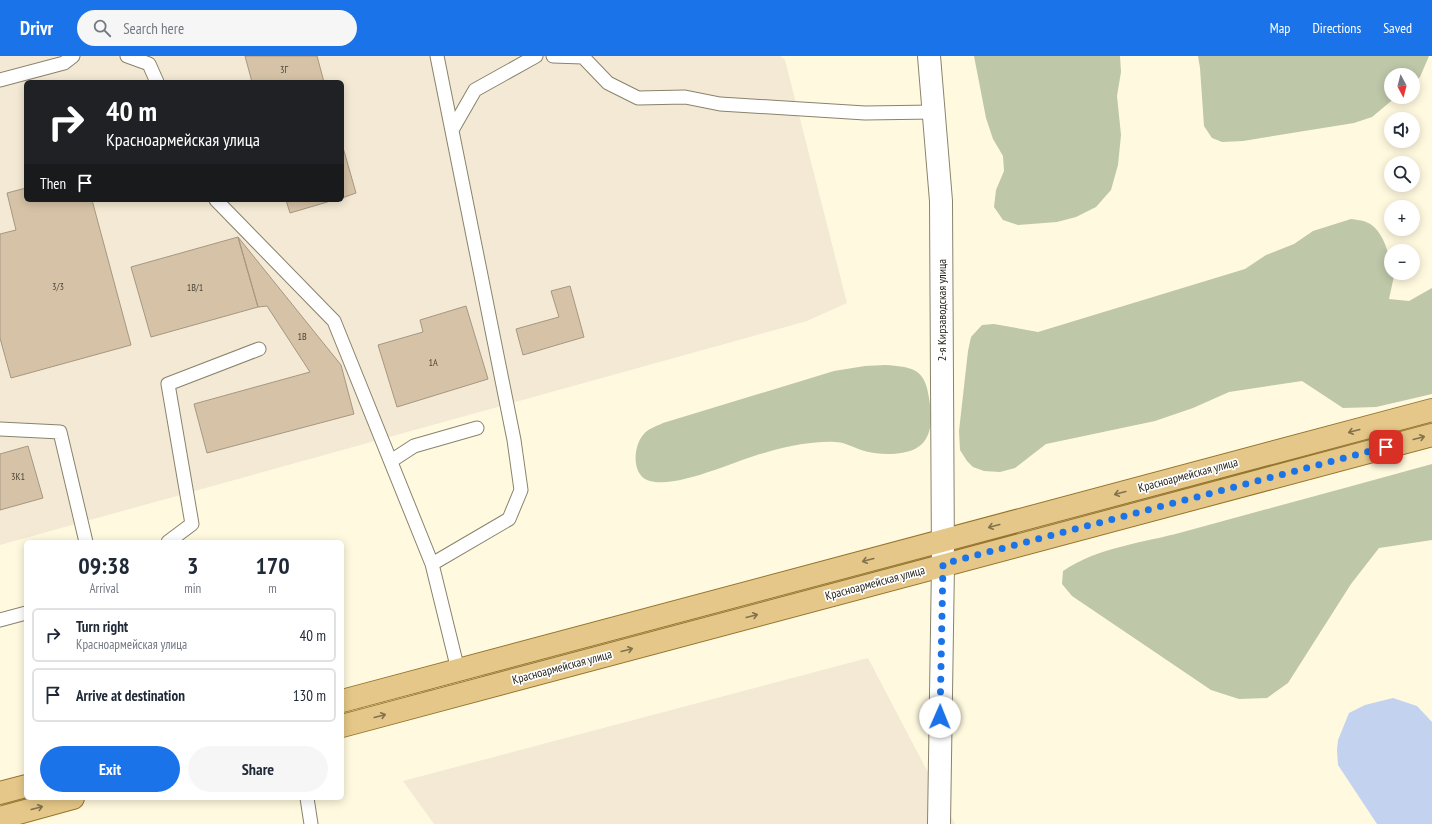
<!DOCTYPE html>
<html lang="en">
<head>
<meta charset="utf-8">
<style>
	body { margin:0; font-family:"PT Sans Narrow",sans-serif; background:#f6f6f7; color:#1f2937; height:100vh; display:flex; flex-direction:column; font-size:15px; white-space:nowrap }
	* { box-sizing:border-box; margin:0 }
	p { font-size:13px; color:#747a83 }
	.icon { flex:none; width:22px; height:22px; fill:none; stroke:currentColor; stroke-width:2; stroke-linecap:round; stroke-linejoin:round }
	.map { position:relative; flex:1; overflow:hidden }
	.sheet { position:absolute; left:24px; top:484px; width:320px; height:260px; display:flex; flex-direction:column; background:#fff; border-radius:6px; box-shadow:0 2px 10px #0003 }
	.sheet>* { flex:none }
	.top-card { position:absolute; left:24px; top:24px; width:320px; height:122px; border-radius:6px; box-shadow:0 2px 10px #0003; background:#202124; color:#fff; overflow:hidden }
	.needle { width:26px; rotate:173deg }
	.buttons { position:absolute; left:1384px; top:12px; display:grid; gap:8px }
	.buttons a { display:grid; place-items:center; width:36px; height:36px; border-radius:50%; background:#fff; box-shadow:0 2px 10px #0003; font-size:20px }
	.pin { position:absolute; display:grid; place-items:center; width:34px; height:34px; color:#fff; margin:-17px; border-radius:8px; box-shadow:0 2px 6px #0006 }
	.me { position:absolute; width:44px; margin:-22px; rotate:1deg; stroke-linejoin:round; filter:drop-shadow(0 0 3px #0008) }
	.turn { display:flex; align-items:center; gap:14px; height:84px; padding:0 16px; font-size:18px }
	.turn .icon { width:52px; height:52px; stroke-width:2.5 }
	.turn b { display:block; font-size:28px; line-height:34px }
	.then { display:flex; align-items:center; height:38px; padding:0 16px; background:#0003; gap:8px; font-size:15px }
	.eta { display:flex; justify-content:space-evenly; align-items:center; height:68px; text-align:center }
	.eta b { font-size:24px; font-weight:700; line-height:28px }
	.primary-button { display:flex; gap:8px; margin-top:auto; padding:8px 16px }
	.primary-button a { flex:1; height:46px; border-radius:24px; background:#1a73e8; color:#fff; font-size:16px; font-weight:700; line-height:46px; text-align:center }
	.primary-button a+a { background:#f6f6f7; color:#1f2937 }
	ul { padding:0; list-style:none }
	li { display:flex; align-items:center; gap:12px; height:54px; margin:0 8px 6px; padding:0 8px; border:2px solid #e0e1e3; border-radius:6px }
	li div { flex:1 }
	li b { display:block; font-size:15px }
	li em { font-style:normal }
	header { display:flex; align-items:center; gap:24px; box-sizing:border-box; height:56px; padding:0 20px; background:#1a73e8; color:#fff }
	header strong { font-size:19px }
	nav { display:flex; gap:22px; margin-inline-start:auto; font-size:14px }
	.search { width:280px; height:36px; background:#f6f6f7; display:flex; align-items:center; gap:10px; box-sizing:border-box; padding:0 14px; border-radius:22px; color:#747a83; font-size:15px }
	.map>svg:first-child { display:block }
	.industrial { fill:#f3e9d4; fill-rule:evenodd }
	.forest { fill:#bec7a8 }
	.water { fill:#c2d2ef }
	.building { fill:#d6c3a7; stroke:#a59782 }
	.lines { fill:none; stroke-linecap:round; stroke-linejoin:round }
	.service-casing { stroke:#89836c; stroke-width:15 }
	.minor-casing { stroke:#89836c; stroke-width:24 }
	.primary-casing { stroke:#95742d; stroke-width:24 }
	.service { stroke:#fff; stroke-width:13 }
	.minor { stroke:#fff; stroke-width:22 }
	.primary { stroke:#e5c889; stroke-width:22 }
	.oneway { stroke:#82724e }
	.route { stroke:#1a73e8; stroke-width:7; stroke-dasharray:0 12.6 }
	.labels { text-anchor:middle; stroke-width:3.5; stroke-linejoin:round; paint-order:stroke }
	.number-label { font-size:10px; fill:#4d4639 }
	.street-label { font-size:12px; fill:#1f1d14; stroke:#fff }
</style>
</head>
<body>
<header>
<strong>Drivr</strong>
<div class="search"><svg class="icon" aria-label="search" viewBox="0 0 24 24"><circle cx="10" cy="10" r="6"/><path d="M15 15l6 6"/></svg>Search here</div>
<nav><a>Map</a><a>Directions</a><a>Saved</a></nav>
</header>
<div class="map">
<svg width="1432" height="768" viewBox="0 0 1432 768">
	<rect width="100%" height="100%" fill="#fff9df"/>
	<path class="industrial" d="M0,0H780L785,4L847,247L807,265L0,489ZM26,26H342V144H26Z
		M868,602L955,768H434L403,725Z"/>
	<path class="forest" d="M974,0H1120L1121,16L1117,40L1121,79L1118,109L1111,134L1096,151L1076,161L1057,166L1018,169L1003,164L994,151L996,134L1004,115L1003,100L993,83L986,62Z
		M1198,0H1429L1420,21L1413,27V19H1391V41H1396L1372,61L1354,67L1243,85L1222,86L1212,82L1204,70L1200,12Z
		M1351,163C1356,164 1362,164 1366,166C1383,172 1391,201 1391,217H1394V220L1389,243L1409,245L1432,232V338L1376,351L1343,352L1302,325L1229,336L1193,352L1155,365L1046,388L1015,412L1000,416L984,415L973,411L967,405L960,394L959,375L968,295L971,281L982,269L994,268L1038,276L1245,213L1266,199L1294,188L1313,175Z
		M885,309C912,311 925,312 929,342C932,360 934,383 915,393C900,400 877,399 861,394C853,391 844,386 835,386C825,385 813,387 802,388C790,390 776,393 764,397C736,404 673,435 647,424C632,418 633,391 643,379C647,373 657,370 663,367L834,315L865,310Z
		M1432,408V484L1379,492L1351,528L1288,627L1267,642L1239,643L1211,634L1072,540L1062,528L1063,515C1098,491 1143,487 1183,476C1266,453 1349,431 1432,408Z"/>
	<path class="water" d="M1393,642L1417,650L1432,666V768H1377L1338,709L1337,694L1338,684L1349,657L1365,649Z"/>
	<path class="building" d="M245,0H317L324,26H252Z
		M342,88L356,137L342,142Z
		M26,132V144H92L131,289L11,322L0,282V178L16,174L7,137Z
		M286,144H334L290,157Z
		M238,181L341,309L354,358L207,397L194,348L310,316L267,250L258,251Z
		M238,181L258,251L151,281L131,211Z
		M570,230L584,281L523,299L516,273L559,261L551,235Z
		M466,250L488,323L397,351L378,289L423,276L420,264Z
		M28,390L43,442L0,454V398Z"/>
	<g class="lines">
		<defs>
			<path id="service" d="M127,0L149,8L157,26
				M553,0L583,1L608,27L638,42L685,41L720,48L865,57L934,56
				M0,24L64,7L73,0
				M452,74L475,34L536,0
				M216,144L334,265L432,508L458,614
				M0,373L60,376L86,486
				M391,405L414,390L477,372
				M168,486L192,468L168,328L259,293
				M432,508L509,463L521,434L514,384L437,0
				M0,564L26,557
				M307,742L311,768"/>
			<path id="minor" d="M929,0L941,145L943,508L939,768"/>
			<path id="primary" d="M342,645L1432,354
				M342,670L1432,379
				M0,737L26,730
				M0,762L73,742"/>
		</defs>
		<use href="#service" class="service-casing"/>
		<use href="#minor" class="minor-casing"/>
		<use href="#primary" class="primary-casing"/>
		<use href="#service" class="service"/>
		<use href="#minor" class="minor"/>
		<use href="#primary" class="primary"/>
	</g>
	<defs><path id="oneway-shaft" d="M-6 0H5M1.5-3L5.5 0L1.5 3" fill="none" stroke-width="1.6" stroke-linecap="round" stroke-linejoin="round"/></defs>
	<g class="oneway">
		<use href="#oneway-shaft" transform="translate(1354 375) rotate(165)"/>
		<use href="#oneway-shaft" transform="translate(1419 382) rotate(-15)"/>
		<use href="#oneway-shaft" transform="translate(1120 437) rotate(165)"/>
		<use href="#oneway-shaft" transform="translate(994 470) rotate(165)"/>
		<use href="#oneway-shaft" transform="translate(868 504) rotate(165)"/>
		<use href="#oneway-shaft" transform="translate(752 560) rotate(-15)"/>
		<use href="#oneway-shaft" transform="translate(627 594) rotate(-15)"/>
		<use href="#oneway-shaft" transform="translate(380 660) rotate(-15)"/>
		<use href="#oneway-shaft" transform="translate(37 752) rotate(-15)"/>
	</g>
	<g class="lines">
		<path class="route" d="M940,661L943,508L1386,391"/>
	</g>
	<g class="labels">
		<g class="number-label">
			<text x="284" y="17">3Г</text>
			<text x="58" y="234">3/3</text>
			<text x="195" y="235">1В/1</text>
			<text x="302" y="284">1В</text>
			<text x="433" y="310">1А</text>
			<text x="18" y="424">3К1</text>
		</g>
		<g class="street-label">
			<text transform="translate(942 254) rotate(-90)" y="4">2-я Кирзаводская улица</text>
			<text transform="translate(1188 419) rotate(-15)" y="4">Красноармейская улица</text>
			<text transform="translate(875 527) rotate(-15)" y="4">Красноармейская улица</text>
			<text transform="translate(562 611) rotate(-15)" y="4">Красноармейская улица</text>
		</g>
	</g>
</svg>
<div class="buttons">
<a><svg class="needle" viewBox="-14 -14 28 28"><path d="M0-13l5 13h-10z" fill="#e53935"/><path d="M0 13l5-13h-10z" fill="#747a83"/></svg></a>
<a><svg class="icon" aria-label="sound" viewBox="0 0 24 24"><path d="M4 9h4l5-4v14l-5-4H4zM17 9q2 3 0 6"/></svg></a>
<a><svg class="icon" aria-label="search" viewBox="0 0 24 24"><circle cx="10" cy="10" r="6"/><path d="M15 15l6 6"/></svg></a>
<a>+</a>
<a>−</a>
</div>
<div class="pin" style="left:1386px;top:391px;background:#d93025"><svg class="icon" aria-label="arrive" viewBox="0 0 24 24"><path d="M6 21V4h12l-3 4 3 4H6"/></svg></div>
<svg class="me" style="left:940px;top:661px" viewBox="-20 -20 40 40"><circle r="19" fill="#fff"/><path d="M0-13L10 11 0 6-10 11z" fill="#1a73e8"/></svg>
<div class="top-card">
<div class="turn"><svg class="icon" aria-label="right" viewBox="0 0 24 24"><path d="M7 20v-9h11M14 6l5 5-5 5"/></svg><div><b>40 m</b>Красноармейская улица</div></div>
<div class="then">Then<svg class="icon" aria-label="arrive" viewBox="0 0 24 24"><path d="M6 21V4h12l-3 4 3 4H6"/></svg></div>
</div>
<section class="sheet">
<div class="eta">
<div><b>09:38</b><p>Arrival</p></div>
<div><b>3</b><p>min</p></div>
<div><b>170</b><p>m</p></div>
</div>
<ul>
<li><svg class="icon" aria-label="right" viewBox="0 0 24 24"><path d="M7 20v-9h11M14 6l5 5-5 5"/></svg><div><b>Turn right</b><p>Красноармейская улица</p></div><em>40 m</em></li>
<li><svg class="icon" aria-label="arrive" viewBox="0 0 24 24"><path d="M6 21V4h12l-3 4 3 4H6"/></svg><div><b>Arrive at destination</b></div><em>130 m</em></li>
</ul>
<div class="primary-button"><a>Exit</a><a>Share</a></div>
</section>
</div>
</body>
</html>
